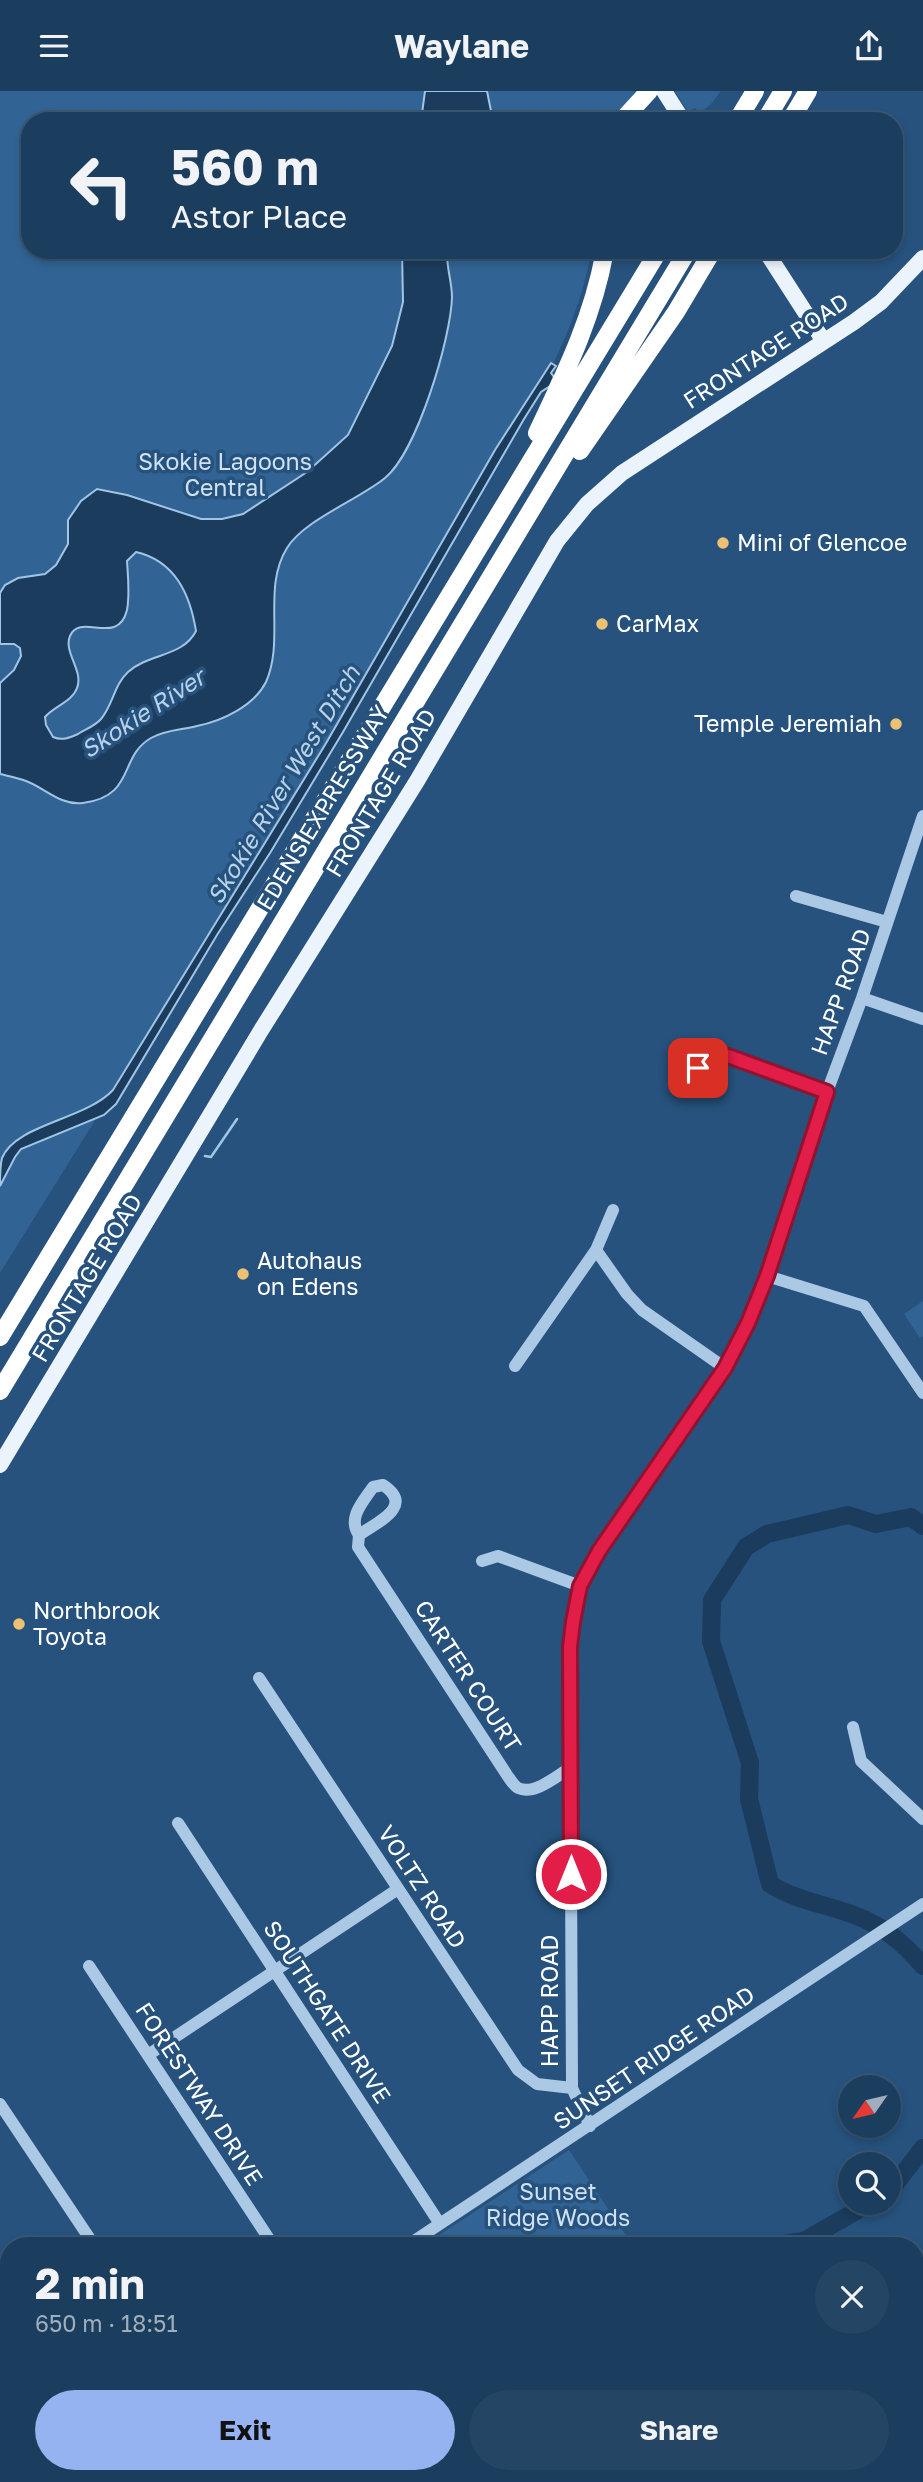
<!DOCTYPE html>
<html lang="en">
<head>
<meta charset="utf-8">
<style>
	body { margin:0; font-family:"Golos Text",sans-serif; background:#254564; color:#f1f3f6; height:100vh; display:flex; flex-direction:column; font-size:26px; white-space:nowrap }
	* { box-sizing:border-box; margin:0 }
	p { font-size:23px; color:#a0aebc }
	.icon { flex:none; width:38px; height:38px; fill:none; stroke:currentColor; stroke-width:2; stroke-linecap:round; stroke-linejoin:round }
	.map { position:relative; flex:1; overflow:hidden }
	.details { position:absolute; left:0px; top:2146px; width:924px; height:247px; display:flex; flex-direction:column; background:#1c3e5e; border-radius:28px 28px 0 0; box-shadow:0 4px 10px #0003,0 0 0 2px #3a5773 }
	.details>* { flex:none }
	.banner { position:absolute; left:21px; top:21px; width:882px; height:147px; border-radius:28px; box-shadow:0 4px 10px #0003,0 0 0 2px #3a5773; background:#1c3e5e; color:#f1f3f6; overflow:hidden }
	.needle { width:46px; rotate:236deg }
	.buttons { position:absolute; left:838px; top:1984px; display:grid; gap:14px }
	.buttons a { display:grid; place-items:center; width:63px; height:63px; border-radius:50%; background:#1c3e5e; box-shadow:0 4px 10px #0003,0 0 0 2px #3a5773; font-size:35px }
	.pin { position:absolute; display:grid; place-items:center; width:60px; height:60px; color:#fff; margin:-30px; border-radius:14px; box-shadow:0 4px 10px #0006 }
	.me { position:absolute; width:77px; margin:-38px; rotate:0deg; stroke-linejoin:round; filter:drop-shadow(0 0 5px #0008) }
	.turn { display:flex; align-items:center; gap:24px; height:147px; padding:0 35px; font-size:32px }
	.turn .icon { width:91px; height:91px; stroke-width:2.5 }
	.turn b { display:block; font-size:49px; line-height:60px }
	.round { display:grid; place-items:center; flex:none; width:74px; height:74px; border-radius:37px; background:#254564 }
	.head { display:flex; align-items:center; justify-content:space-between; height:119px; padding:0 35px }
	h1 { font-size:42px; font-weight:700; line-height:52px }
	.cta { display:flex; gap:14px; margin-top:auto; padding:14px 35px }
	.cta a { flex:1; height:80px; border-radius:42px; background:#95b2f1; color:#111; font-size:28px; font-weight:700; line-height:80px; text-align:center }
	.cta a+a { background:#254564; color:#f1f3f6 }
	header { display:flex; justify-content:space-between; align-items:center; height:91px; padding:0 35px; background:#1c3e5e; font-size:32px; font-weight:700 }
	.map>svg:first-child { display:block }
	.green { fill:#316494 }
	.water { fill:#1b3c5d; stroke:#a0c5e5; stroke-width:2; fill-rule:evenodd }
	.lines { fill:none; stroke-linecap:round; stroke-linejoin:round }
	.stream { stroke:#a0c5e5; stroke-width:2.5 }
	.river { stroke:#1b3c5d; stroke-width:18 }
	.minor { stroke:#abc9e5; stroke-width:12 }
	.major { stroke:#ebf3fd; stroke-width:16 }
	.highway { stroke:#fff; stroke-width:18 }
	.route-casing { stroke:#92132f; stroke-width:18 }
	.route { stroke:#e11d48; stroke-width:12 }
	.poi-dot { fill:#edc171; stroke:#26527d; stroke-width:2.5 }
	.labels { text-anchor:middle; stroke-width:7; stroke-linejoin:round; paint-order:stroke }
	.street-label { font-size:23px; fill:#fff; stroke:#26527d }
	.park-label { font-size:23px; fill:#cee2f4; stroke:#26527d }
	.poi-label { font-size:23px; fill:#fff; stroke:#26527d; text-anchor:start }
	.water-label { font-size:24px; font-style:italic; fill:#b7d3ec; stroke:#26527d }
</style>
</head>
<body>
<header><svg class="icon" aria-label="menu" viewBox="0 0 24 24"><path d="M4 6h16M4 12h16M4 18h16"/></svg>Waylane<svg class="icon" aria-label="share" viewBox="0 0 24 24"><path d="M12 15V3M7 8l5-5 5 5M5 13v7h14v-7"/></svg></header>
<div class="map">
<svg width="923" height="2391" viewBox="0 0 923 2391">
	<rect width="100%" height="100%" fill="#26527d"/>
	<path class="green" d="M0,0H635L617,30H30V159H592C584,200 571,236 553,273L333,647L0,1182Z
		M675,0H721L711,13L700,22L695,17L688,21Z
		M923,1210V1245L920,1247L904,1223Z
		M569,2059L632,2154H424Z
		M74,2384H784L789,2391H62Z"/>
	<path class="water" d="M425,0H487L493,30H421Z
		M402,159H447C446,175 452,191 452,206C451,247 417,361 385,387C358,409 304,429 287,457C262,497 285,548 266,591C254,615 222,630 197,635C181,639 165,639 151,647C118,666 136,705 83,712C61,715 45,697 26,690C18,687 8,685 0,683V592L14,579L21,565L20,557L14,553H0V502L5,494L18,487L45,483L56,474L68,453V429L81,410L97,398L127,404L201,428H222L243,423L307,381L348,344L392,255L403,211ZM136,461C175,470 190,503 196,540C183,566 149,562 128,581C114,594 113,614 101,628C95,635 86,638 78,643C69,647 62,650 53,646L46,634L45,626C54,615 72,611 77,597C84,580 63,561 70,545C80,521 118,556 127,519C130,503 128,486 127,470Z
		M551,272L556,275L551,282L554,286L550,295L541,301L524,328L343,641L270,762L217,844L116,1013L104,1024L21,1058L15,1066L0,1095C0,1086 0,1075 2,1067C16,1033 85,1029 113,999L325,654L495,359Z"/>
	<g class="lines">
		<path class="stream" d="M205,1065L211,1066L237,1028
			M887,2384L900,2391"/>
		<path class="river" d="M923,1435L911,1426L876,1433L848,1424L767,1443L746,1456L712,1509L711,1550L750,1672L749,1708L770,1793C801,1813 836,1814 868,1830C891,1841 907,1856 923,1875
			M889,2101L923,2057
			M777,2154L804,2150L870,2112
			M403,2391L404,2384"/>
		<path class="minor" d="M796,805L887,831
			M862,907L923,928
			M698,977L728,965L827,1001
			M596,1159L627,1203L642,1219L725,1277
			M767,1185L864,1215L923,1302
			M515,1275L596,1159L613,1119
			M359,1444C375,1432 416,1416 383,1394L373,1396C363,1411 347,1427 359,1444L358,1456L507,1684C510,1688 514,1695 518,1697C534,1705 558,1684 570,1677
			M482,1470L498,1465L580,1495
			M259,1587L518,1979L537,1993L572,1997
			M853,1636L861,1670L923,1728
			M178,1732L440,2133
			M89,1875L273,2154
			M148,1964L398,1798
			M0,2013L94,2154
			M590,2035L572,1997L570,1556L573,1531L580,1495L599,1460L725,1277L748,1232L767,1185L827,1001L862,907L923,725
			M408,2154L923,1813
			M0,2286L9,2299
			M915,2357L923,2352
			M45,2391L56,2384
			M865,2391L876,2384"/>
		<path class="major" d="M664,0L683,30
			M765,159L823,249
			M0,1374L260,941L417,690L557,450L587,413L622,382L854,231L881,211L923,167"/>
		<path class="highway" d="M625,30L627,24L649,0
			M737,30L755,0
			M765,30L783,0
			M790,30L808,0
			M537,342C565,283 594,224 605,159
			M580,360L676,221L713,159
			M0,1246L659,159
			M0,1300L688,159"/>
	</g>
	<g class="lines">
		<defs>
			<path id="route" d="M571,1783L570,1556L573,1531L580,1495L599,1460L725,1277L748,1232L767,1185L827,1001L728,965L698,977"/>
		</defs>
		<use href="#route" class="route-casing"/>
		<use href="#route" class="route"/>
	</g>
	<g class="poi-dot">
		<circle cx="723" cy="452" r="7"/>
		<circle cx="602" cy="533" r="7"/>
		<circle cx="896" cy="633" r="7"/>
		<circle cx="243" cy="1183" r="7"/>
		<circle cx="19" cy="1533" r="7"/>
	</g>
	<g class="labels">
		<g class="street-label">
			<text transform="translate(766 260) rotate(-33)" y="8">FRONTAGE ROAD</text>
			<text transform="translate(381 702) rotate(-59)" y="8">FRONTAGE ROAD</text>
			<text transform="translate(323 717) rotate(-59)" y="8">EDENS EXPRESSWAY</text>
			<text transform="translate(841 901) rotate(-70)" y="8">HAPP ROAD</text>
			<text transform="translate(87 1187) rotate(-59)" y="8">FRONTAGE ROAD</text>
			<text transform="translate(468 1585) rotate(57)" y="8">CARTER COURT</text>
			<text transform="translate(422 1796) rotate(57)" y="8">VOLTZ ROAD</text>
			<text transform="translate(550 1910) rotate(-90)" y="8">HAPP ROAD</text>
			<text transform="translate(327 1921) rotate(57)" y="8">SOUTHGATE DRIVE</text>
			<text transform="translate(654 1967) rotate(-34)" y="8">SUNSET RIDGE ROAD</text>
			<text transform="translate(199 2003) rotate(57)" y="8">FORESTWAY DRIVE</text>
		</g>
		<g class="park-label">
			<text x="225" y="379">Skokie Lagoons<tspan x="225" dy="26">Central</tspan></text>
			<text x="558" y="2109">Sunset<tspan x="558" dy="26">Ridge Woods</tspan></text>
		</g>
		<g class="poi-label">
			<text x="737" y="460">Mini of Glencoe</text>
			<text x="616" y="541">CarMax</text>
			<text x="882" y="641" text-anchor="end">Temple Jeremiah</text>
			<text x="257" y="1178">Autohaus<tspan x="257" dy="26">on Edens</tspan></text>
			<text x="33" y="1528">Northbrook<tspan x="33" dy="26">Toyota</tspan></text>
		</g>
		<g class="water-label">
			<text transform="translate(143 623) rotate(-33)" y="8">Skokie River</text>
			<text transform="translate(284 694) rotate(-59)" y="8">Skokie River West Ditch</text>
		</g>
	</g>
</svg>
<div class="buttons">
<a><svg class="needle" viewBox="-14 -14 28 28"><path d="M0-13l5 13h-10z" fill="#e53935"/><path d="M0 13l5-13h-10z" fill="#a0aebc"/></svg></a>
<a><svg class="icon" aria-label="search" viewBox="0 0 24 24"><circle cx="10" cy="10" r="6"/><path d="M15 15l6 6"/></svg></a>
</div>
<div class="pin" style="left:698px;top:977px;background:#d93025"><svg class="icon" aria-label="arrive" viewBox="0 0 24 24"><path d="M6 21V4h12l-3 4 3 4H6"/></svg></div>
<svg class="me" style="left:571px;top:1783px" viewBox="-20 -20 40 40"><circle r="17" fill="#e11d48" stroke="#fff" stroke-width="3"/><path d="M0-11L8 9 0 5-8 9z" fill="#fff"/></svg>
<div class="banner">
<div class="turn"><svg class="icon" aria-label="left" viewBox="0 0 24 24"><path d="M17 20v-9H6M10 6l-5 5 5 5"/></svg><div><b>560 m</b>Astor Place</div></div>
</div>
<section class="details">
<div class="head"><div><h1>2 min</h1><p>650 m · 18:51</p></div><a class="round"><svg class="icon" aria-label="close" viewBox="0 0 24 24"><path d="M6 6l12 12M18 6L6 18"/></svg></a></div>
<div class="cta"><a>Exit</a><a>Share</a></div>
</section>
</div>
</body>
</html>
